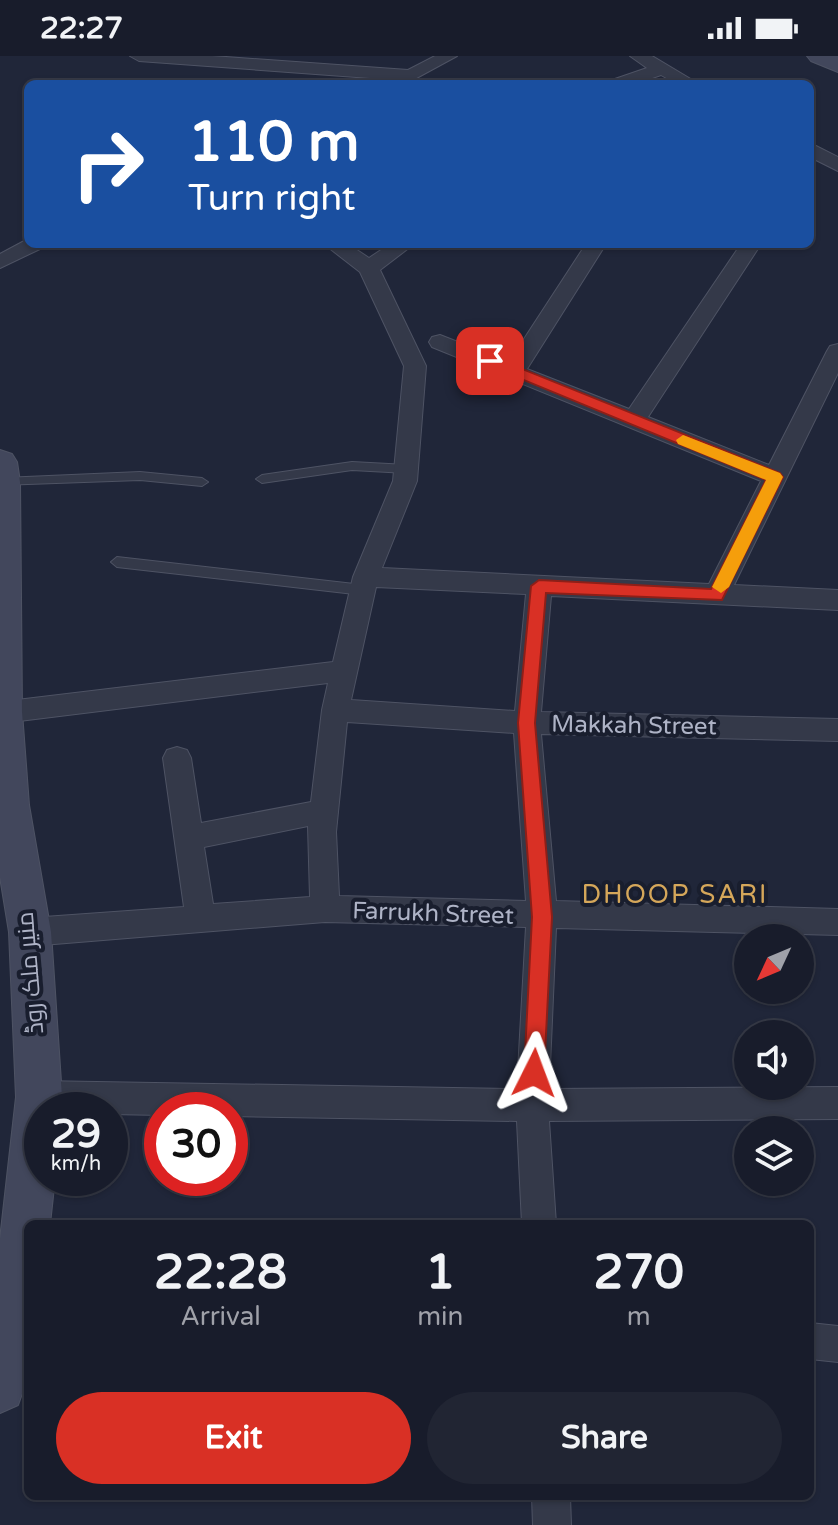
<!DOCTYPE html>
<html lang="en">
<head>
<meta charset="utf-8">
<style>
	body { margin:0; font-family:"Varela Round",Cairo,sans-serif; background:#212533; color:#f1f3f6; height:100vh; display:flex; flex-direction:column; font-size:30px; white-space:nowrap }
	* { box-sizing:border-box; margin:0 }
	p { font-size:26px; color:#9fa1a9 }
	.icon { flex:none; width:44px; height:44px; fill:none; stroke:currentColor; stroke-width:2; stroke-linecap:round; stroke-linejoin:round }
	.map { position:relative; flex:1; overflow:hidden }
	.details { position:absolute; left:24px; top:1164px; width:790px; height:280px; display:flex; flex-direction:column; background:#181c2b; border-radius:12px; box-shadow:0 2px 6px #0004,0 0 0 2px #363a47 }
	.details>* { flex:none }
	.banner { position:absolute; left:24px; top:24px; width:790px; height:168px; border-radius:12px; box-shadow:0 2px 6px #0004,0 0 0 2px #363a47; background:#1a4fa0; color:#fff; overflow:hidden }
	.needle { width:52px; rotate:226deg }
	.tools { position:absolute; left:734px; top:868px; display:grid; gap:16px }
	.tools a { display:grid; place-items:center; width:80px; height:80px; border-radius:50%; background:#181c2b; box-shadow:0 2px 6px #0004,0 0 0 2px #363a47; font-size:40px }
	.speed { position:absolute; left:24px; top:1036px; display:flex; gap:16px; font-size:40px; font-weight:700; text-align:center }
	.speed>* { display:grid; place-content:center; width:104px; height:104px; border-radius:50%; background:#181c2b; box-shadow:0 2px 6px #0004,0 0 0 2px #363a47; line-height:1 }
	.speed small { font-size:20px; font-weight:400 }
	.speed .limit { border:12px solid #d22; background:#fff; color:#111 }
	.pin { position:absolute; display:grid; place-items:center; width:68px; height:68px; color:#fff; margin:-34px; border-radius:16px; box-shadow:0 4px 12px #0006 }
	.me { position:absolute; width:88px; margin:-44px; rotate:3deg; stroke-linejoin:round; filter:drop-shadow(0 0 6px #0008) }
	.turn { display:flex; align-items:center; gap:28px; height:168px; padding:0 32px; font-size:36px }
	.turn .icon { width:104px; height:104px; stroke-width:2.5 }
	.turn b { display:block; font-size:56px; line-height:68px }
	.eta { display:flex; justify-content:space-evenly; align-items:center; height:136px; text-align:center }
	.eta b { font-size:48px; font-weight:800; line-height:56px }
	.cta { display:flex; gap:16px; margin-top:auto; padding:16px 32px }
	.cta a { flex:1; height:92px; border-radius:48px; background:#d93025; color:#fff; font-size:32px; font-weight:800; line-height:92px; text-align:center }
	.cta a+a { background:#212533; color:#f1f3f6 }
	.status { display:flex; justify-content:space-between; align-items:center; height:56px; padding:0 40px; background:#181c2b; direction:ltr }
	.status svg { height:22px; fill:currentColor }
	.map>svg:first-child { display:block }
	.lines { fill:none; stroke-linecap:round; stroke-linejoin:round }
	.lane-casing { stroke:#4e5364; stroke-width:2 }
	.street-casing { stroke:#4e5364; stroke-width:2 }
	.secondary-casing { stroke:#4e5364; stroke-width:2 }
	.lane { fill:#343949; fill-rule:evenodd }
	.street { fill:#343949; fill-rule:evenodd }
	.secondary { fill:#42475c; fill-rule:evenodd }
	.route { fill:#d93025; stroke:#8d1f18; stroke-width:2 }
	.slow { fill:#f59e0b }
	.labels { text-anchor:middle; stroke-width:8; stroke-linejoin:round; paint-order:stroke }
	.street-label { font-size:24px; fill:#aeb3c6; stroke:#191e2e }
	.neighbourhood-label { font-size:26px; letter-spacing:2px; fill:#d5a75a; stroke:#191e2e }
</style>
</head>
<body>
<div class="status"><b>22:27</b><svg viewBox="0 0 49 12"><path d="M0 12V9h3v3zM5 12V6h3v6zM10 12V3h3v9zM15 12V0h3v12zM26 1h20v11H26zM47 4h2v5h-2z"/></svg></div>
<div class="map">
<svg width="838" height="1469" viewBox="0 0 838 1469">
	<rect width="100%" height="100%" fill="#202639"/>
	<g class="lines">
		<defs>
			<path id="lane" d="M352,406L407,409L413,413L407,417L352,414L262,427L256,423L262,419Z
				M140,416L202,422L208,426L202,430L140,424L0,429V423L3,422Z
				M117,501L363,529L369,534L363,539L117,511L111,506Z"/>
			<path id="street" d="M130,0H212L408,14L435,0H457L411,25L139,5Z
				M630,0H652L699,28H677L661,19L635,28H609L612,24L647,12Z
				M810,87L838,101V115L810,101Z
				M28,183V188H45L42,192L0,212V198Z
				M324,188H348L369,202L390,188H414L380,214L426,310L417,425L382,512L709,528L761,425L432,291L429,286L432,281L440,279L509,306L586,188H606L527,313L629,353L741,188H761L648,361L769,409L827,295L830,290L838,288V317L734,529L838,534V554L551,540L541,656L838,663V685L541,678L556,845L838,853V879L556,872L549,1033L838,1031V1063L549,1065L556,1168H522L517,1065L230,1060V1054H162V1059L110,1058V1054H42L39,1057L28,1052L23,1041L28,1030L39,1025L517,1033L526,871L325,866L30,890L19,886L15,876L19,866L30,862L184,851L163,702L167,694L177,691L187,694L191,702L201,767L311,746L322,654L328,627L3,667L0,666V646L333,606L353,521L393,425L404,310L360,216ZM376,531L526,538L515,655L351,644ZM347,666L514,677L526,845L339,840L336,776ZM308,770L310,841L213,848L204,791Z
				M810,1267L838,1270V1306L810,1303Z
				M532,1440H570L571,1469H533Z"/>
			<path id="secondary" d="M807,0H838V16L811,5Z
				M0,394L12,398L17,406L20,426L22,656L29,749L51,876L62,1041L61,1054H42V1122H55L50,1168H28V1321L18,1349L0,1357V1183L16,1041L9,876L0,821Z"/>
		</defs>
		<use href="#lane" class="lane-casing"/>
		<use href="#street" class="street-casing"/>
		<use href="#secondary" class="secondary-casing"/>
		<use href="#lane" class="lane"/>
		<use href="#street" class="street"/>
		<use href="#secondary" class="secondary"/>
	</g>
	<path class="route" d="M490,300L780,417L783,421L722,544L546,537L535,667L552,861L544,1017L541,1025L534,1027L527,1025L524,1017L532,861L518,667L531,530L539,524L711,533L766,424L485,308V301Z"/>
	<path class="slow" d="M683,379L780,417L783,421L729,531L721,537L712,531L766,424L678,388L676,384Z"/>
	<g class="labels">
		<g class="street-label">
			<text transform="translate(634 669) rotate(1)" y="8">Makkah Street</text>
			<text transform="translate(433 857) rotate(2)" y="8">Farrukh Street</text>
			<text transform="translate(30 917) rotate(-95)" y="8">منیر ملک روڈ</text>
		</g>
		<g class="neighbourhood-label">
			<text x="675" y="847">DHOOP SARI</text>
		</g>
	</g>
</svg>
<div class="tools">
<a><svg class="needle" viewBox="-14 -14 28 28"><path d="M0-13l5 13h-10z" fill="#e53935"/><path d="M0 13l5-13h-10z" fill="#9fa1a9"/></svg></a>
<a><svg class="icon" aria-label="sound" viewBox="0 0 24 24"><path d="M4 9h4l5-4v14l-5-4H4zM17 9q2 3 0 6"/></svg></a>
<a><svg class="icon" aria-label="layers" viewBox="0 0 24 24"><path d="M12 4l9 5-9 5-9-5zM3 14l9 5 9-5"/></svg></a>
</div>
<div class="speed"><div>29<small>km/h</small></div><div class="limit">30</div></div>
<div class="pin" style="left:490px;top:305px;background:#d93025"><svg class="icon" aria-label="arrive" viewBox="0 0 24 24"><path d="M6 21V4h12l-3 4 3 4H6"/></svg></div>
<svg class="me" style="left:534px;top:1017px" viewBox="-20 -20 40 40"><path d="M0-17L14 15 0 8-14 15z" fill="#d93025" stroke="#fff" stroke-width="4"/></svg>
<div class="banner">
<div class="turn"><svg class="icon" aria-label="right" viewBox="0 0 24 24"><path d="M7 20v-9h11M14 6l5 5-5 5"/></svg><div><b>110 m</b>Turn right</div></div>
</div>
<section class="details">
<div class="eta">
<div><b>22:28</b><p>Arrival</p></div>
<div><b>1</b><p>min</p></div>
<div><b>270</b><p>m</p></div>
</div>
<div class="cta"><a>Exit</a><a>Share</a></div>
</section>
</div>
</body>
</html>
